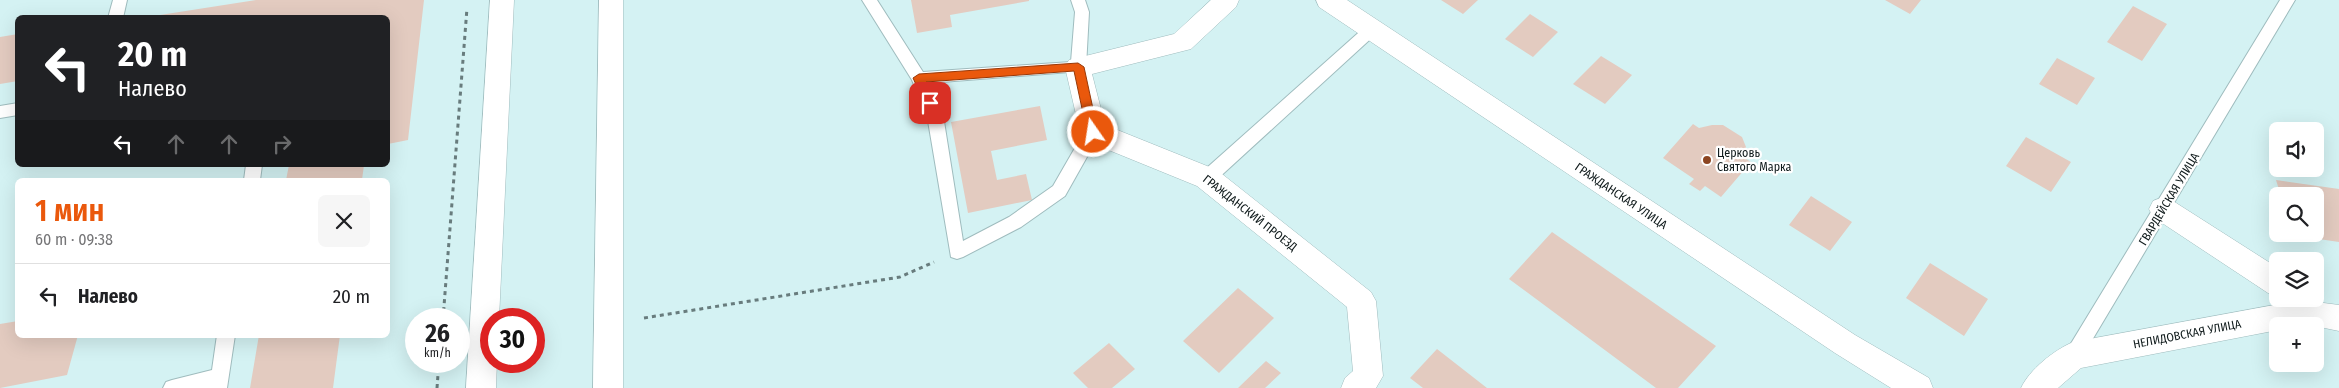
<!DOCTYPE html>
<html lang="ru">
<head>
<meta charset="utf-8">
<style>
	body { margin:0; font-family:"Fira Sans Condensed",sans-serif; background:#f6f6f6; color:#202124; height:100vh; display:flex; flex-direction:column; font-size:19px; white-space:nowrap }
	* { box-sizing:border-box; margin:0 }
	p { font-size:16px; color:#757577 }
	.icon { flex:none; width:28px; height:28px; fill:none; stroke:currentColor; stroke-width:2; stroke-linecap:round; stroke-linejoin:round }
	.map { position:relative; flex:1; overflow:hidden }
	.panel { position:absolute; left:15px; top:178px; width:375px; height:160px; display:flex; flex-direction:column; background:#fff; border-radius:8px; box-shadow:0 5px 20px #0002 }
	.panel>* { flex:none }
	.guide { position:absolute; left:15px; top:15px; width:375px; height:152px; border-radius:8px; box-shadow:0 5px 20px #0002; background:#202124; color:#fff; overflow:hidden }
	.controls { position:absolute; left:2269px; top:122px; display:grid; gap:10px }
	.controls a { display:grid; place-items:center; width:55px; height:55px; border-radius:8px; background:#fff; box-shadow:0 5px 20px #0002; font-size:25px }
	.speed { position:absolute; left:405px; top:308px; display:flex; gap:10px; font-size:25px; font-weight:700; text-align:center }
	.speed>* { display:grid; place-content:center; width:65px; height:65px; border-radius:50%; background:#fff; box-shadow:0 5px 20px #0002; line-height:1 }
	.speed small { font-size:12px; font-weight:400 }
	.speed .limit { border:8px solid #d22; background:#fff; color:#111 }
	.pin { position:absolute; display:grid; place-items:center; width:42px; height:42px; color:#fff; margin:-21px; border-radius:10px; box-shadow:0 2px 8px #0006 }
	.me { position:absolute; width:55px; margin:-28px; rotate:347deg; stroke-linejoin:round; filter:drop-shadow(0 0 4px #0008) }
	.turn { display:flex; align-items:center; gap:18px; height:105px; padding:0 20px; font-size:22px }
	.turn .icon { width:65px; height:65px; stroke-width:2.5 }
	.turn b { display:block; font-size:35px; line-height:42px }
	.lanes { display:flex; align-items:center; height:48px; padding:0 20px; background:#0003; justify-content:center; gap:25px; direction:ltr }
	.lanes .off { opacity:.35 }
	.round { display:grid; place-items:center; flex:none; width:52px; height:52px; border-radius:8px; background:#f6f6f6 }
	.overview { display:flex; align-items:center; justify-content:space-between; height:85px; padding:0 20px }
	h1 { font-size:30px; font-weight:600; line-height:38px; color:#ea580c }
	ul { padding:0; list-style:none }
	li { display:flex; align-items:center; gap:15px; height:65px; padding:0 20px; border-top:1px solid #e0e0e0 }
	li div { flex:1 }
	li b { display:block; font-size:19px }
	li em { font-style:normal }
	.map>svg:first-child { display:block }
	.building { fill:#e3cbc0 }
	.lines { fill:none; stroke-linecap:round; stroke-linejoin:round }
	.service-casing { stroke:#9fbcbe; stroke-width:2 }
	.minor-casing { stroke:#9fbcbe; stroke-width:1 }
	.tertiary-casing { stroke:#9fbcbe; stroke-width:1 }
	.path { stroke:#687c7d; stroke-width:3; stroke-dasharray:4 4; stroke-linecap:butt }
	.service { fill:#fff; fill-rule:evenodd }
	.minor { fill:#fff; fill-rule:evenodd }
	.tertiary { fill:#fff; fill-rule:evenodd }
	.route { fill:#ea580c; stroke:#983908 }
	.poi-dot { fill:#8c4521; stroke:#fff; stroke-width:2 }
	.labels { text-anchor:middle; stroke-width:4.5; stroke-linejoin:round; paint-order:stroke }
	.poi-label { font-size:12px; fill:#0f1a1b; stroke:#fff; text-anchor:start }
	.street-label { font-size:12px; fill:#0f1a1b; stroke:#fff }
</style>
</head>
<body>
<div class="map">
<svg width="2339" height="388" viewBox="0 0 2339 388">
	<rect width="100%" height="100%" fill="#d4f2f3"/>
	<path class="building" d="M256,0H424L408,140L388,144V18H159L160,15Z
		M911,0H1029V1L950,15L952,27L917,33Z
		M1441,0H1478L1463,14Z
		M1885,0H1921L1910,14Z
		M2133,6L2167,24L2142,61L2107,42Z
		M1530,14L1558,32L1533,57L1505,39Z
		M18,34V81L0,84V37Z
		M1601,56L1632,75L1605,104L1573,84Z
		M2057,58L2095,78L2077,105L2039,84Z
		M1040,106L1047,140L991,151L997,180L1026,174L1032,200L968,213L951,122Z
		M1693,124L1699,128L1712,125H1723L1742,137L1746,147L1743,157L1751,162L1721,197L1705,186L1700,191L1689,184L1694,179L1663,158Z
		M2026,137L2071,162L2051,192L2006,166Z
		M289,165H364L362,180H286Z
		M2276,180L2339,189V242L2292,235L2315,234V196H2281Z
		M1811,196L1852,222L1830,251L1789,225Z
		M1552,232L1716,346L1678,388H1656L1509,279Z
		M1930,263L1988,299L1964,336L1906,298Z
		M1238,288L1274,318L1219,373L1183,341Z
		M18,321V335H78L67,375L0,388V324Z
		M259,335H340L333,388H250Z
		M1109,343L1135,369L1112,388H1088L1073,373Z
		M1437,349L1487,388H1423L1410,378Z
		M1266,361L1281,373L1265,388H1238Z"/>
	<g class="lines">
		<defs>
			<path id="service" d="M113,0H127L123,18H108Z
				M862,0H877L923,72L1071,62L1075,12L1071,0H1085L1089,12L1086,67L1083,71L929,83L943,115L963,241L1009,217L1053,186L1087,127L1093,126L1099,127L1101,132L1065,196L1021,227L963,257L957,259L951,257L927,115L912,80Z
				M2280,0H2295L2079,362L2073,364L2067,362L2064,356L2067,350Z
				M1371,24L1376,26L1378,30L1376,34L1213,183L1207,185L1201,183L1199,178L1201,173L1366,26Z
				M18,103V115L0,118V106Z
				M246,165H262L260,180H244Z
				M217,335H235L227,388H163L166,382L172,380L212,370Z"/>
			<path id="minor" d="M490,0H514L499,319H491V361H497L496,388H466Z
				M599,0H623V388H593Z
				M1211,0H1239L1236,7L1191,49L1092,74L1105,125L1217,170L1371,292L1376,301L1383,376L1376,388H1341L1345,378L1353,371L1347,307L1197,186L1084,140L1080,132L1065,67L1069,60L1174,34Z
				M2163,197L2173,201L2278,268V296L2268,293L2153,217L2149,209L2153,201Z"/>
			<path id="tertiary" d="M1316,0H1347L1855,335L1929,378L1933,388H1891L1835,353L1319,7Z
				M2301,300L2339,305V331L2315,326H2278V330L2081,368L2058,388H2021C2029,370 2054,350 2073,342Z"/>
		</defs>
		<use href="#service" class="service-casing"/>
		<use href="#minor" class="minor-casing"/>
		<use href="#tertiary" class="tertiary-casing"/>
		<path class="path" d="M644,318L900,277L934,262
			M443,319L467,8
			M437,388L439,361"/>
		<use href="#service" class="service"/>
		<use href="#minor" class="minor"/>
		<use href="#tertiary" class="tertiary"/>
	</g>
	<path class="route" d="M1078,63L1084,67L1098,132L1093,136L1087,132L1074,71L926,82L935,103L930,107L926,106L913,78L919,74Z"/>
	<circle class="poi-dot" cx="1707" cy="160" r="5"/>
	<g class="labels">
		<g class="poi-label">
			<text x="1717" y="157">Церковь<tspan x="1717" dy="14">Святого Марка</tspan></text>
		</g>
		<g class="street-label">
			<text transform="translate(1621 196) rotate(34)" y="4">ГРАЖДАНСКАЯ УЛИЦА</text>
			<text transform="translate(2169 199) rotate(-59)" y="4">ГВАРДЕЙСКАЯ УЛИЦА</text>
			<text transform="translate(1250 213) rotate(38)" y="4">ГРАЖДАНСКИЙ ПРОЕЗД</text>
			<text transform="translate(2187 334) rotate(-11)" y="4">НЕЛИДОВСКАЯ УЛИЦА</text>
		</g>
	</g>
</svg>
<div class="controls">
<a><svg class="icon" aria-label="sound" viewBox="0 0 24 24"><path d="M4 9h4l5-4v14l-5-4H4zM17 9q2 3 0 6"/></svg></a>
<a><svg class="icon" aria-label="search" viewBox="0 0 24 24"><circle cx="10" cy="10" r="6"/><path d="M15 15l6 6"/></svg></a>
<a><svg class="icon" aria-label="layers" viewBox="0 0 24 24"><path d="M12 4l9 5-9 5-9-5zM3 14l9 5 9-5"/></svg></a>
<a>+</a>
</div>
<div class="speed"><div>26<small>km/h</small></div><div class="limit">30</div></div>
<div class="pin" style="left:930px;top:103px;background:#d93025"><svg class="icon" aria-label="arrive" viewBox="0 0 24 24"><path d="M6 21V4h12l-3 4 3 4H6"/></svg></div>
<svg class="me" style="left:1093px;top:132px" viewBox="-20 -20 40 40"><circle r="17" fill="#ea580c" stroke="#fff" stroke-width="3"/><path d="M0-11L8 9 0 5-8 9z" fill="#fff"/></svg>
<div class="guide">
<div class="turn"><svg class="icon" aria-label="left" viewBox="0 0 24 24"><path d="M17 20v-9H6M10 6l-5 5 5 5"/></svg><div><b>20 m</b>Налево</div></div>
<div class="lanes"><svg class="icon" aria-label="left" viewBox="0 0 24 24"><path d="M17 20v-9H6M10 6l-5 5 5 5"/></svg><svg class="icon off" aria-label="ahead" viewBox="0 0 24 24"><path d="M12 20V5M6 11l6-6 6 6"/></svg><svg class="icon off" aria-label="ahead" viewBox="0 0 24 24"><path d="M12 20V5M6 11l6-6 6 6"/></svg><svg class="icon off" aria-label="right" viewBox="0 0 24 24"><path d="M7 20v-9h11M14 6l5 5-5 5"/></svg></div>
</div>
<section class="panel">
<div class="overview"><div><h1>1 мин</h1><p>60 m · 09:38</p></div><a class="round"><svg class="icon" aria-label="close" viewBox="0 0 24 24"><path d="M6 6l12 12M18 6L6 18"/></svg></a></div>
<ul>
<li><svg class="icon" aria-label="left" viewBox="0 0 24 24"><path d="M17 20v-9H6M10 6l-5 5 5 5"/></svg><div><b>Налево</b></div><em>20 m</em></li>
</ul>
</section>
</div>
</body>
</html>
